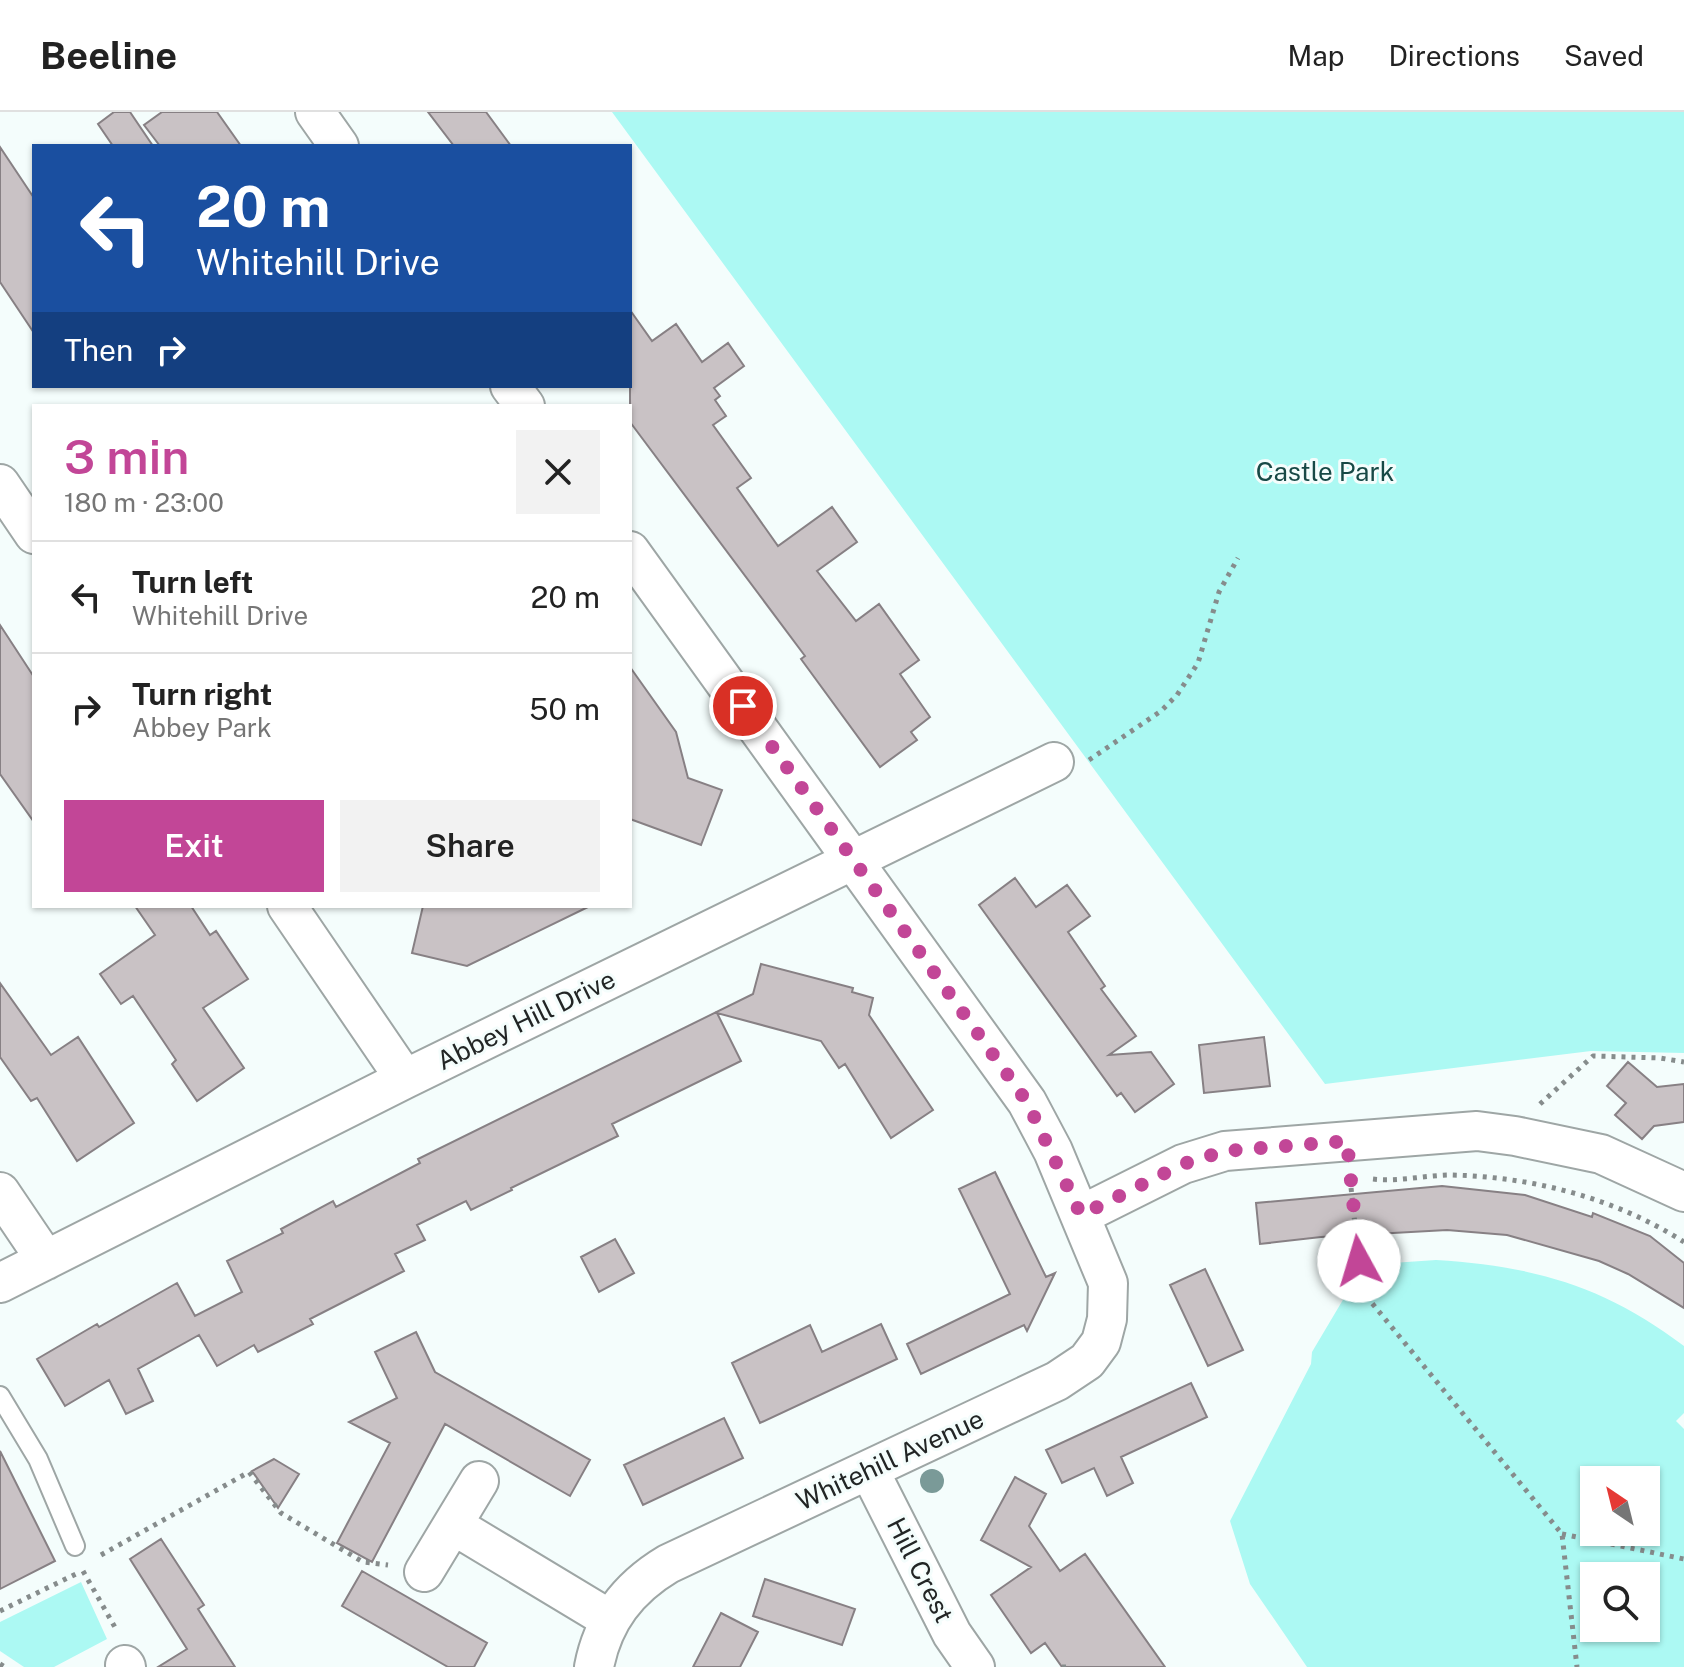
<!DOCTYPE html>
<html lang="en">
<head>
<meta charset="utf-8">
<style>
	body { margin:0; font-family:"Public Sans",sans-serif; background:#f2f2f2; color:#222; height:100vh; display:flex; flex-direction:column; font-size:30px; white-space:nowrap }
	* { box-sizing:border-box; margin:0 }
	p { font-size:26px; color:#767676 }
	.icon { flex:none; width:44px; height:44px; fill:none; stroke:currentColor; stroke-width:2; stroke-linecap:round; stroke-linejoin:round }
	.map { position:relative; flex:1; overflow:hidden }
	.details { position:absolute; left:32px; top:292px; width:600px; height:504px; display:flex; flex-direction:column; background:#fff; border-radius:0px; box-shadow:0 2px 6px #0004 }
	.details>* { flex:none }
	.top-card { position:absolute; left:32px; top:32px; width:600px; height:244px; border-radius:0px; box-shadow:0 2px 6px #0004; background:#1a4fa0; color:#fff; overflow:hidden }
	.needle { width:52px; rotate:325deg }
	.controls { position:absolute; left:1580px; top:1354px; display:grid; gap:16px }
	.controls a { display:grid; place-items:center; width:80px; height:80px; border-radius:0px; background:#fff; box-shadow:0 2px 6px #0004; font-size:40px }
	.pin { position:absolute; display:grid; place-items:center; width:68px; height:68px; color:#fff; margin:-34px; border:4px solid #fff; border-radius:50%; box-shadow:0 2px 8px #0007 }
	.me { position:absolute; width:88px; margin:-44px; rotate:354deg; stroke-linejoin:round; filter:drop-shadow(0 0 6px #0008) }
	.turn { display:flex; align-items:center; gap:28px; height:168px; padding:0 32px; font-size:36px }
	.turn .icon { width:104px; height:104px; stroke-width:2.5 }
	.turn b { display:block; font-size:56px; line-height:68px }
	.then { display:flex; align-items:center; height:76px; padding:0 32px; background:#0003; gap:16px; font-size:30px }
	.round { display:grid; place-items:center; flex:none; width:84px; height:84px; border-radius:0px; background:#f2f2f2 }
	.summary { display:flex; align-items:center; justify-content:space-between; height:136px; padding:0 32px }
	h1 { font-size:48px; font-weight:600; line-height:60px; color:#c24697 }
	.button { display:flex; gap:16px; margin-top:auto; padding:16px 32px }
	.button a { flex:1; height:92px; border-radius:0px; background:#c24697; color:#fff; font-size:32px; font-weight:600; line-height:92px; text-align:center }
	.button a+a { background:#f2f2f2; color:#222 }
	ul { padding:0; list-style:none }
	li { display:flex; align-items:center; gap:24px; height:112px; padding:0 32px; border-top:2px solid #e0e0e0 }
	li div { flex:1 }
	li b { display:block; font-size:30px }
	li em { font-style:normal }
	header { display:flex; align-items:center; gap:48px; box-sizing:border-box; height:112px; padding:0 40px; background:#fff; border-bottom:2px solid #e0e0e0 }
	header strong { font-size:38px }
	nav { display:flex; gap:44px; margin-inline-start:auto; font-size:28px }
	.map>svg:first-child { display:block }
	.green { fill:#acf9f3; fill-rule:evenodd }
	.building { fill:#c9c2c5; stroke:#878084; stroke-width:2 }
	.lines { fill:none; stroke-linecap:round; stroke-linejoin:round }
	.service-casing { stroke:#9ea6a5; stroke-width:22 }
	.minor-casing { stroke:#9ea6a5; stroke-width:42 }
	.path { stroke:#868c8c; stroke-width:5; stroke-dasharray:4 6; stroke-linecap:butt }
	.service { stroke:#fff; stroke-width:18 }
	.minor { stroke:#fff; stroke-width:38 }
	.tree { fill:#7a9a98 }
	.route { stroke:#c24697; stroke-width:14; stroke-dasharray:0 25.2 }
	.labels { text-anchor:middle; stroke-width:6; stroke-linejoin:round; paint-order:stroke }
	.park-label { font-size:26px; fill:#174946; stroke:#f4fdfc }
	.street-label { font-size:26px; fill:#222525; stroke:#f4fdfc }
</style>
</head>
<body>
<header>
<strong>Beeline</strong>
<nav><a>Map</a><a>Directions</a><a>Saved</a></nav>
</header>
<div class="map">
<svg width="1684" height="1555" viewBox="0 0 1684 1555">
	<rect width="100%" height="100%" fill="#f4fdfc"/>
	<path class="green" d="M612,0H1684V941L1591,939L1325,972Z
		M1436,1148C1534,1154 1605,1174 1684,1234V1301L1676,1309L1684,1317V1555H1307L1250,1472L1230,1409L1311,1252L1312,1240L1347,1181L1364,1178L1363,1153ZM1594,1368H1646V1420H1594ZM1594,1464H1646V1516H1594Z
		M81,1470L107,1527L54,1555H24L0,1539V1510Z"/>
	<path class="building" d="M114,0H130L153,34H113L98,12Z
		M162,0H217L241,34H160L144,13Z
		M428,0H486L511,34H454Z
		M0,35L34,86V221L0,170Z
		M630,198L652,229L676,212L702,250L728,231L744,254L714,276L720,284L715,288L726,304L713,313L751,366L737,376L778,434L832,395L857,430L817,459L856,509L879,492L919,548L900,562L930,605L911,620L917,628L880,655L801,547L805,544L630,310Z
		M0,513L34,565V710L0,662Z
		M630,555L676,620L688,666L722,678L701,733L630,707Z
		M1015,766L1036,795L1067,773L1090,804L1068,820L1105,874L1101,877L1136,924L1109,943L1151,940L1174,972L1135,1000L1121,981L1117,984L979,793Z
		M135,794H191L210,823L216,819L248,867L203,896L244,956L197,989L172,952L176,948L133,884L121,892L100,862L155,823Z
		M423,794H590L467,854L412,841Z
		M761,852L853,876L852,880L873,886L869,903L933,998L891,1026L845,952L839,956L821,929L717,901L741,949L612,1012L618,1024L511,1076L512,1078L471,1098L466,1089L417,1113L425,1128L395,1142L404,1159L310,1207L313,1212L258,1240L254,1233L217,1254L199,1223L138,1257L153,1289L126,1302L109,1268L65,1294L37,1247L97,1212L99,1215L177,1171L195,1204L242,1180L227,1149L283,1121L281,1117L333,1089L336,1095L420,1051L418,1047L753,882Z
		M0,871L51,943L78,925L134,1011L77,1049L37,986L31,989L0,945Z
		M1264,925L1270,974L1204,981L1199,933Z
		M1628,950L1657,975L1684,972V1010L1654,1014L1642,1027L1615,1003L1626,991L1607,974Z
		M995,1060L1046,1165L1055,1161L1027,1219L1024,1213L921,1262L907,1232L1010,1182L959,1077Z
		M1442,1074L1525,1083L1592,1105L1593,1101L1650,1124L1684,1151V1196L1628,1162L1599,1149L1507,1123L1447,1118L1321,1125L1260,1132L1256,1091Z
		M615,1127L634,1161L599,1180L581,1145Z
		M1205,1157L1243,1238L1208,1254L1170,1173Z
		M881,1212L897,1247L760,1311L732,1251L810,1213L822,1240Z
		M416,1220L435,1260L590,1348L570,1384L445,1312L372,1450L337,1431L390,1331L349,1310L397,1286L375,1240Z
		M1191,1271L1207,1305L1121,1345L1133,1371L1107,1384L1094,1356L1062,1371L1046,1338Z
		M724,1306L743,1346L643,1393L624,1353Z
		M0,1339L55,1449L0,1477Z
		M274,1347L299,1362L278,1396L252,1359Z
		M1015,1365L1046,1382L1029,1414L1060,1459L1085,1442L1165,1555H1062L1045,1531L1031,1541L991,1483L1031,1455L981,1428Z
		M161,1427L204,1493L198,1497L235,1555H158L187,1537L130,1447Z
		M362,1459L487,1531L474,1555H448L342,1494Z
		M765,1467L855,1497L842,1533L753,1504Z
		M721,1501L758,1520L740,1555H693Z"/>
	<g class="lines">
		<defs>
			<path id="service" d="M0,1284L38,1347L75,1434"/>
			<path id="minor" d="M315,0L339,34
				M510,274L525,294
				M0,372L34,422
				M287,794L405,967
				M0,1080L46,1148
				M1081,1103L1183,1052L1225,1039L1477,1019L1515,1024L1601,1042L1684,1080
				M0,1171L405,967L1054,650
				M869,1358L952,1522L975,1555
				M453,1413L609,1507
				M424,1460L479,1369
				M125,1553L126,1555
				M594,1555C603,1508 628,1476 668,1452L1057,1269L1087,1249L1101,1230L1107,1207L1108,1171L1053,1039L1027,990L630,439"/>
		</defs>
		<use href="#service" class="service-casing"/>
		<use href="#minor" class="minor-casing"/>
		<path class="path" d="M1089,648L1161,599L1177,583L1198,551L1219,480L1238,446
			M1540,992L1593,944L1660,946L1684,950
			M1350,1066L1362,1179L1562,1422L1577,1555
			M1373,1067C1399,1070 1426,1063 1452,1063C1533,1065 1615,1086 1684,1130
			M1562,1422L1684,1447
			M101,1443L249,1360L281,1401L363,1450L388,1453
			M83,1459L116,1517
			M0,1499L78,1461
			M0,1552L5,1555
			M1062,1555H1066"/>
		<use href="#service" class="service"/>
		<use href="#minor" class="minor"/>
	</g>
	<circle class="tree" cx="932" cy="1369" r="12"/>
	<g class="lines">
		<path class="route" d="M743,594L1027,990L1081,1103L1183,1052L1225,1039L1347,1029L1359,1149"/>
	</g>
	<g class="labels">
		<g class="park-label">
			<text x="1325" y="369">Castle Park</text>
		</g>
		<g class="street-label">
			<text transform="translate(526 908) rotate(-26)" y="9">Abbey Hill Drive</text>
			<text transform="translate(890 1348) rotate(-25)" y="9">Whitehill Avenue</text>
			<text transform="translate(920 1458) rotate(63)" y="9">Hill Crest</text>
		</g>
	</g>
</svg>
<div class="controls">
<a><svg class="needle" viewBox="-14 -14 28 28"><path d="M0-13l5 13h-10z" fill="#e53935"/><path d="M0 13l5-13h-10z" fill="#767676"/></svg></a>
<a><svg class="icon" aria-label="search" viewBox="0 0 24 24"><circle cx="10" cy="10" r="6"/><path d="M15 15l6 6"/></svg></a>
</div>
<div class="pin" style="left:743px;top:594px;background:#d93025"><svg class="icon" aria-label="arrive" viewBox="0 0 24 24"><path d="M6 21V4h12l-3 4 3 4H6"/></svg></div>
<svg class="me" style="left:1359px;top:1149px" viewBox="-20 -20 40 40"><circle r="19" fill="#fff"/><path d="M0-13L10 11 0 6-10 11z" fill="#c24697"/></svg>
<div class="top-card">
<div class="turn"><svg class="icon" aria-label="left" viewBox="0 0 24 24"><path d="M17 20v-9H6M10 6l-5 5 5 5"/></svg><div><b>20 m</b>Whitehill Drive</div></div>
<div class="then">Then<svg class="icon" aria-label="right" viewBox="0 0 24 24"><path d="M7 20v-9h11M14 6l5 5-5 5"/></svg></div>
</div>
<section class="details">
<div class="summary"><div><h1>3 min</h1><p>180 m · 23:00</p></div><a class="round"><svg class="icon" aria-label="close" viewBox="0 0 24 24"><path d="M6 6l12 12M18 6L6 18"/></svg></a></div>
<ul>
<li><svg class="icon" aria-label="left" viewBox="0 0 24 24"><path d="M17 20v-9H6M10 6l-5 5 5 5"/></svg><div><b>Turn left</b><p>Whitehill Drive</p></div><em>20 m</em></li>
<li><svg class="icon" aria-label="right" viewBox="0 0 24 24"><path d="M7 20v-9h11M14 6l5 5-5 5"/></svg><div><b>Turn right</b><p>Abbey Park</p></div><em>50 m</em></li>
</ul>
<div class="button"><a>Exit</a><a>Share</a></div>
</section>
</div>
</body>
</html>
